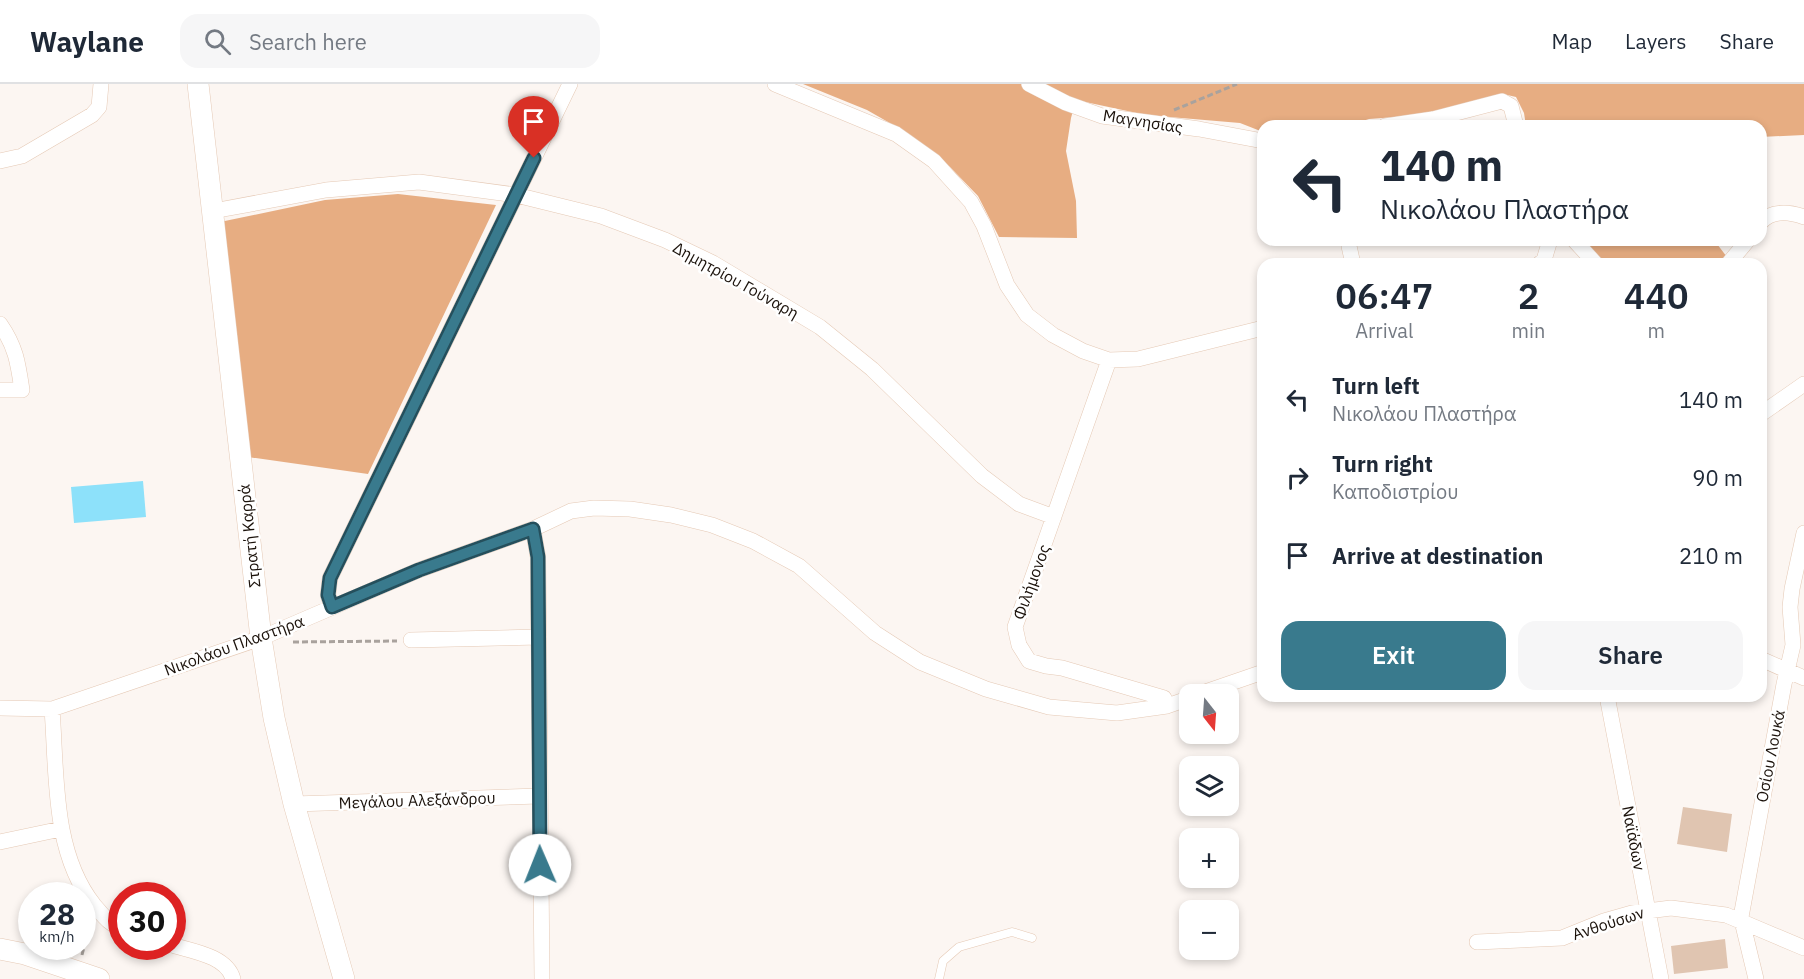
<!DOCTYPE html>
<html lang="en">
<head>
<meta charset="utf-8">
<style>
	body { margin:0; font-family:"IBM Plex Sans",sans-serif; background:#f6f6f7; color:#1f2937; height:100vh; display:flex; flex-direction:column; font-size:22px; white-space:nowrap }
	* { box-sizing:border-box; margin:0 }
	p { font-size:20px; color:#747a83 }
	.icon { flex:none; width:33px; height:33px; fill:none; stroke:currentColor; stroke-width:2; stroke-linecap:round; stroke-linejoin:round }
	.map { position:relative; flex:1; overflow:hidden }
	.drawer { position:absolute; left:1257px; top:174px; width:510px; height:444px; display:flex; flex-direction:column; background:#fff; border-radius:18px; box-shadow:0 3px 9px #0003 }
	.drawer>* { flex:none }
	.guide { position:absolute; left:1257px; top:36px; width:510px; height:126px; border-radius:18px; box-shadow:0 3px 9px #0003; background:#fff; color:#1f2937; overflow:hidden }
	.needle { width:39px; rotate:163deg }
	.fabs { position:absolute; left:1179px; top:600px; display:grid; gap:12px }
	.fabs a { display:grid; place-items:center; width:60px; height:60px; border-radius:12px; background:#fff; box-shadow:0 3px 9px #0003; font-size:30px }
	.speed { position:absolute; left:18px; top:798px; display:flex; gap:12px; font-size:30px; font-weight:700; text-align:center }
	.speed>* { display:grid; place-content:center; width:78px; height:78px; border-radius:50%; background:#fff; box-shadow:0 3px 9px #0003; line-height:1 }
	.speed small { font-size:15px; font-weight:400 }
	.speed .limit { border:9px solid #d22; background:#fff; color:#111 }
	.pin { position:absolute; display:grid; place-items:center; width:51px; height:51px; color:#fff; margin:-62px -26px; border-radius:50% 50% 50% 0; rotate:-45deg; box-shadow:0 0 6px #0007 }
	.pin .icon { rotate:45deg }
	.me { position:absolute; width:66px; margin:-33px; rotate:359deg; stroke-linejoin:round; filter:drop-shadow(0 0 4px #0008) }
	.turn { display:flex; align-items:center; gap:21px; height:126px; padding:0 24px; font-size:27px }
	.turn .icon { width:78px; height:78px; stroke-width:2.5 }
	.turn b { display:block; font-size:42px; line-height:51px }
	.eta { display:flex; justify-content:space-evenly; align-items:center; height:102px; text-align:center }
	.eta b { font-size:36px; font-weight:600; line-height:42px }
	.button { display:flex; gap:12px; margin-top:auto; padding:12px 24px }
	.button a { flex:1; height:69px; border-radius:18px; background:#397a8d; color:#fff; font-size:24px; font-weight:600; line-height:69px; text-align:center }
	.button a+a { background:#f6f6f7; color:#1f2937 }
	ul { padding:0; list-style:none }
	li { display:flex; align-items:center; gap:18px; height:78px; padding:0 24px }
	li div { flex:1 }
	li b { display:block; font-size:22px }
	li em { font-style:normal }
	header { display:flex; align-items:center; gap:36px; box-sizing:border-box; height:84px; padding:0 30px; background:#fff; border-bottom:2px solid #e0e1e3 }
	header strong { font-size:28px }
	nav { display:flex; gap:33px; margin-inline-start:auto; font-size:21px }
	.search { width:420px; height:54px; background:#f6f6f7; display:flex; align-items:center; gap:15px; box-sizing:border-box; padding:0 21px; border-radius:18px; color:#747a83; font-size:22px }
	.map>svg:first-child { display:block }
	.forest { fill:#e7ad82 }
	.water { fill:#8de1fa }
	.building { fill:#e0c5b1 }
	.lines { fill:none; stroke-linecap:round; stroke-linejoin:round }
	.lane-casing { stroke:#e5c9b5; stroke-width:9 }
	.street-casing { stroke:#e5c9b5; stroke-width:16 }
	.secondary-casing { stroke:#e5c9b5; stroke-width:22 }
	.path { stroke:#a9a29d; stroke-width:3; stroke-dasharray:6 3; stroke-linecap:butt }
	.lane { stroke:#fff; stroke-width:8 }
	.street { stroke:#fff; stroke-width:15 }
	.secondary { stroke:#fff; stroke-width:21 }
	.route-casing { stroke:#254f5c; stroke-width:15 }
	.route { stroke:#397a8d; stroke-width:10 }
	.labels { text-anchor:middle; stroke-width:5; stroke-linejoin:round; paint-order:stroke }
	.street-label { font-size:16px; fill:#1a110a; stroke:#fff }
</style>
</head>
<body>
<header>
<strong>Waylane</strong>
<div class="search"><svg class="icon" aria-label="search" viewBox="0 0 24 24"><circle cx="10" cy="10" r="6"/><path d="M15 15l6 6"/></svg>Search here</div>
<nav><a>Map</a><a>Layers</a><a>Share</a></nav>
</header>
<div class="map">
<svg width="1804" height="895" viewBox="0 0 1804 895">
	<rect width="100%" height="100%" fill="#fcf6f2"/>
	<path class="forest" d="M803,0H1804V51L1761,53V42H1526L1524,29L1516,13L1503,10L1422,31L1369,35L1347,42H1263V48L1240,39L1146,31L1076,16L1071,34L1066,67L1076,117L1077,154L999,153L978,112L950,83L909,50L867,26Z
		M398,110L496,121L368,390L248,373L220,138L325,116Z
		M1581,156H1714L1730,177L1726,180H1604Z"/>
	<path class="water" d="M143,397L146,433L74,439L71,403Z"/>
	<path class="building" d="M1683,723L1732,730L1727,768L1677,760Z
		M1725,855L1728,884L1674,890L1671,862Z"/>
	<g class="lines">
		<defs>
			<path id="lane" d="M939,895L943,877L959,863L1012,848L1032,854"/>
			<path id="street" d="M775,0L896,50L934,77L971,118L984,142L1007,201L1027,231L1053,251L1083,267L1109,276L1138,275L1263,244
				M1029,0L1066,19L1102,32L1199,45L1263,57
				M1385,42L1433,35L1502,17L1511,22L1516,42
				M0,77L22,72L92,31L99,23L101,0
				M213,127L326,106L419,98L516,111L601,132L665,156L713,179L820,243L872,285L982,392L1019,420L1054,433
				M1761,138C1772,126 1790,128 1804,133
				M1351,156L1349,162L1353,180
				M1574,156L1596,180
				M1539,180L1544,176L1550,156
				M1728,180L1748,156
				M0,240C16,263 18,279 22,306H0
				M1109,276L1015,543L1019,561L1029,577L1046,582L1062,584L1164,614L1167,622
				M1761,330L1804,300
				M533,445L538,473L542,895
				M332,523L328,511L330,494L570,0
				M411,556L539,553
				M1761,575L1804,594
				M1199,610L1263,588
				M1607,612L1661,895
				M0,624L52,625L261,554L419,486L533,445L571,427L594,424L630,425L671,431L712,441L753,457L799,482L875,549L920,578L986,605L1049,623L1117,629L1167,622L1190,614
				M52,625C57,690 52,768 94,821C103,831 108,840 122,844
				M294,720L539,712
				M0,758L61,745
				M1477,858L1562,854L1604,837L1632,829L1671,824L1726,831L1804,864
				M172,861C192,867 227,872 233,895
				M1756,895L1741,833L1784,600L1793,561L1790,523L1792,505L1804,449"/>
			<path id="secondary" d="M198,0L261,554L274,634L294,720L344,895
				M0,865L25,870L99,895"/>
		</defs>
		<use href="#lane" class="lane-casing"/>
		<use href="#street" class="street-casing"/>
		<use href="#secondary" class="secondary-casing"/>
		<path class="path" d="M1174,26L1237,0
			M293,558L397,557
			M82,871L88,847L87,837"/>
		<use href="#lane" class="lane"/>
		<use href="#street" class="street"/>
		<use href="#secondary" class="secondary"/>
	</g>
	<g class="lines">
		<defs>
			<path id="route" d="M534,74L330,494L328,511L332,523L419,486L533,445L538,473L540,781"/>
		</defs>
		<use href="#route" class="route-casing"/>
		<use href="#route" class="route"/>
	</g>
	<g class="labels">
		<g class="street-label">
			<text transform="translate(1143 37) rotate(9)" y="6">Μαγνησίας</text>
			<text transform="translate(736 196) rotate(29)" y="6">Δημητρίου Γούναρη</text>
			<text transform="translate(249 452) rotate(-96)" y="6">Στρατή Καρρά</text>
			<text transform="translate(1031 498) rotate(-70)" y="6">Φιλήμονος</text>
			<text transform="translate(234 561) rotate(-20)" y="6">Νικολάου Πλαστήρα</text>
			<text transform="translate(1770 672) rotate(-79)" y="6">Οσίου Λουκά</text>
			<text transform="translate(417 716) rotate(-2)" y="6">Μεγάλου Αλεξάνδρου</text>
			<text transform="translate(1634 754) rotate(79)" y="6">Ναϊάδων</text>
			<text transform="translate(1608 839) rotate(-18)" y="6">Ανθούσων</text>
		</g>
	</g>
</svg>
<div class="fabs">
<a><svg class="needle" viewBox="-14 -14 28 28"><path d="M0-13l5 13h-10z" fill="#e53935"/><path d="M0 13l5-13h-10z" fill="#747a83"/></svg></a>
<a><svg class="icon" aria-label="layers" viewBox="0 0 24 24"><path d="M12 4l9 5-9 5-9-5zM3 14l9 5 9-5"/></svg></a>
<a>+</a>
<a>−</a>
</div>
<div class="speed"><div>28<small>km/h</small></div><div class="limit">30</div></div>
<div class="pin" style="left:534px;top:74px;background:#d93025"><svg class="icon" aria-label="arrive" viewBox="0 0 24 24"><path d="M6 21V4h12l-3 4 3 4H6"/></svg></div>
<svg class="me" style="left:540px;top:781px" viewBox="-20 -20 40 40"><circle r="19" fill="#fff"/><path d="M0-13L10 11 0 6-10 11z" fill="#397a8d"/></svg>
<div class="guide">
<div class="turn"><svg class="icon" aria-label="left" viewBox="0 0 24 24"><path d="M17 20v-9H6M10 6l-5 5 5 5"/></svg><div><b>140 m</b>Νικολάου Πλαστήρα</div></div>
</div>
<section class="drawer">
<div class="eta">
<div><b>06:47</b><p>Arrival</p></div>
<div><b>2</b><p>min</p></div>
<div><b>440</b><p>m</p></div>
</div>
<ul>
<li><svg class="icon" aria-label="left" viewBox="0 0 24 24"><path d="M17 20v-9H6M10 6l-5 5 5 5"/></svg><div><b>Turn left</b><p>Νικολάου Πλαστήρα</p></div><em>140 m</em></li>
<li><svg class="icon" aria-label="right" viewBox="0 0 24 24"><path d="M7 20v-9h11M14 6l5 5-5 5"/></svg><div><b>Turn right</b><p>Καποδιστρίου</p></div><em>90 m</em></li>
<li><svg class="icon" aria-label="arrive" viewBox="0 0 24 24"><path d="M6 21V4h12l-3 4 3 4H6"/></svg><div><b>Arrive at destination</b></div><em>210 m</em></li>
</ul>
<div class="button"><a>Exit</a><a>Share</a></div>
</section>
</div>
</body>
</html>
